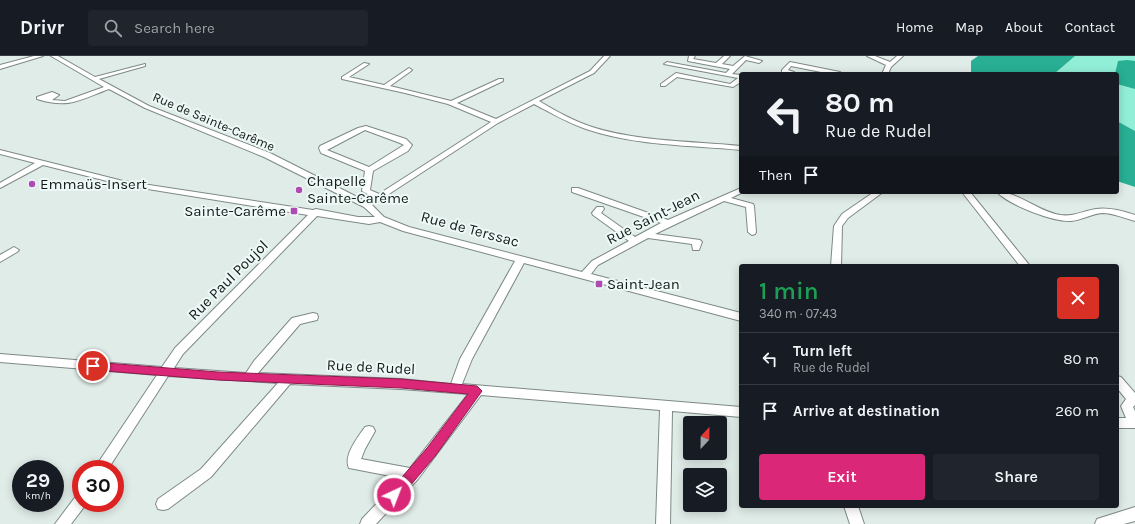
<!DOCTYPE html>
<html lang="en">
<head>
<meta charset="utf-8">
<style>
	body { margin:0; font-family:Karla,sans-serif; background:#20242c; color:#f1f3f6; height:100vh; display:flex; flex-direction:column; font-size:15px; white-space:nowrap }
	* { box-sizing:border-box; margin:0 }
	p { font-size:13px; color:#9ea1a6 }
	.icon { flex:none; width:22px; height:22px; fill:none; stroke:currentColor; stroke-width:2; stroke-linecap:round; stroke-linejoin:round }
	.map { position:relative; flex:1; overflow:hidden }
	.sheet { position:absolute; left:739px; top:208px; width:380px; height:244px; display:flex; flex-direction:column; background:#171b24; border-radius:4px; box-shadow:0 2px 10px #0003 }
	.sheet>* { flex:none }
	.guide { position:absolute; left:739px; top:16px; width:380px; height:122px; border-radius:4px; box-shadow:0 2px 10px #0003; background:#171b24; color:#f1f3f6; overflow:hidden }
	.needle { width:26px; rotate:22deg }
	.controls { position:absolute; left:683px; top:360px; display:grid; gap:8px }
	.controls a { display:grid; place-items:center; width:44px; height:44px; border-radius:4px; background:#171b24; box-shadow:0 2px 10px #0003; font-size:20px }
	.speed { position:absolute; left:12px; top:404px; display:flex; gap:8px; font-size:20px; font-weight:700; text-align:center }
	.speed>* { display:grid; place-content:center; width:52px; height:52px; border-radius:50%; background:#171b24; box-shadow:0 2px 10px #0003; line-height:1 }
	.speed small { font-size:10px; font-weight:400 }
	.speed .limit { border:6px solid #d22; background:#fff; color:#111 }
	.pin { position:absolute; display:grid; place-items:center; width:34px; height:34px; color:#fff; margin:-17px; border:2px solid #fff; border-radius:50%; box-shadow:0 1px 4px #0007 }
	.me { position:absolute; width:44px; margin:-22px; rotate:43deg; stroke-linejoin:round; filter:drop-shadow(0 0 3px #0008) }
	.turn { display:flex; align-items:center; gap:14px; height:84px; padding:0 20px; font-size:18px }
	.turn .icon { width:52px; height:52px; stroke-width:2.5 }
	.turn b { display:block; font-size:28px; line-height:34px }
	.then { display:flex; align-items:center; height:38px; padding:0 20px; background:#0003; gap:8px; font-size:15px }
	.round { display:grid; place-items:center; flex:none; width:42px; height:42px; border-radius:4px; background:#20242c }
	.summary { display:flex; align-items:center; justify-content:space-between; height:68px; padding:0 20px }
	h1 { font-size:24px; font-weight:600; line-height:30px; color:#1e9e55 }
	.cta { display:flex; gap:8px; margin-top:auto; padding:8px 20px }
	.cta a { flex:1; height:46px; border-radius:4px; background:#db2777; color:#fff; font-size:16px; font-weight:600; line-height:46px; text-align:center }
	.cta a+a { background:#20242c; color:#f1f3f6 }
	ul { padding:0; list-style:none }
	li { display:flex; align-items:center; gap:12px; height:52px; padding:0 20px; border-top:1px solid #363941 }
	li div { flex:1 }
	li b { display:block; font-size:15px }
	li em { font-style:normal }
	header { display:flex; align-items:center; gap:24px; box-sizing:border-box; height:56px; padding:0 20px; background:#171b24; border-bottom:1px solid #363941 }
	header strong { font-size:19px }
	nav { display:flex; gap:22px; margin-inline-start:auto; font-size:14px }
	.search { width:280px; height:36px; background:#20242c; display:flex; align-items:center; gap:10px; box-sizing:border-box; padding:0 14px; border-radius:4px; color:#9ea1a6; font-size:15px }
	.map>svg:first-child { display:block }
	.green { fill:#92efd7 }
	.water { fill:#28af94 }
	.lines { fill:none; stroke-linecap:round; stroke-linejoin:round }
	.minor-casing { stroke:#7e8986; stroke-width:2 }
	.minor { fill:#fff; fill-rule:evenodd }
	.route { fill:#db2777; stroke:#8e194d }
	.poi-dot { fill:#ad4bb2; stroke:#edf9f6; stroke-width:1.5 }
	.labels { text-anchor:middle; stroke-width:4; stroke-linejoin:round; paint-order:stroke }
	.far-street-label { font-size:13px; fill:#141917; stroke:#edf9f6 }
	.poi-label { font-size:15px; fill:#141917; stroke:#edf9f6; text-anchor:start }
	.street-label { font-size:15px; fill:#141917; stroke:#edf9f6 }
</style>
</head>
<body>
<header>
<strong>Drivr</strong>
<div class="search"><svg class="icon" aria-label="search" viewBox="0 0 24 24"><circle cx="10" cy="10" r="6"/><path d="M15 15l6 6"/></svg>Search here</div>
<nav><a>Home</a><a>Map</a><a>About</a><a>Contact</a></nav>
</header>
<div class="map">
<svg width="1135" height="468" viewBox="0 0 1135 468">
	<rect width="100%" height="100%" fill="#e0ece8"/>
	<path class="green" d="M1075,0H1135V75L1117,65V18H1054Z"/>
	<path class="water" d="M978,0H1075L1054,18H971V5Z
		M1127,4L1135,5V33L1117,28V18H1115L1118,5Z
		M1117,65L1135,75V131L1117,125Z"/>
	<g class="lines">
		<defs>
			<path id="minor" d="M34,0H43L0,13V9Z
				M51,0H58L95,21L145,8V10L99,23L149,50L270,97L367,146L373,141L362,135L365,115L321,97L319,92L320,90L358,72L366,70L406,83L412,89L408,95L373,115L370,134L379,138L491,66L448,48L405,37L342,23V21L364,7L369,8L349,21L384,29L409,12L412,14L411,15L390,30L451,45L499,23H503V25L457,47L496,63L590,15L604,0H610L594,17L539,45C556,55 573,65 592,71C640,86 691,85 741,90V94C689,89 636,90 586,73C568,67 551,57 534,48L498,67L372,149L384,161L409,171L582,216L592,205L629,185L593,159L592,157L597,151H603L604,153L601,157L635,181L661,167L572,136V132H578L668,164L741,132V136H743L731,142L753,148L754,150L756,176L755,178L752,179L748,176L746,151L724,145L655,178L700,184L702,186L699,194H693L692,188L648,182L598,209L591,218L741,257V265L524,207L472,303L462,328L741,351V361L672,355L670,468H656L660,354L481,339L418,423L376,468H360L362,463L401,422L349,412C343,400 358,381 365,371L369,370L373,371L375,375L365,393L361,403L410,412L468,338L401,333L290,328L211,421L168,453L163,454L158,453L156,448L158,443L201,413L278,327L168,320L108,413H94L157,319L0,306V298L162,311L175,292L308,159L123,129L43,109L0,132V127L35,107L0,98V94L123,125L313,154L316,153L358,161H375L364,151L264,101L145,52L109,33C79,44 69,53 37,43V41L52,36L59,39L52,44L65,45L104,31ZM365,74L400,87L404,89L369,111L327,94ZM317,160L369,168L380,166L403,175L515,205L460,303L451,328L401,323L258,317L300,268L317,264L318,261L317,258L313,257L292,262L254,305L246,317L174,312L183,298Z
				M689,0H695L693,3L716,7L724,0H730L722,8L733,10L745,0L762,5L759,7L746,4L732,18L741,19V26L733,31L677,21L665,30H661V28L676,17L730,28L738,22L664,8L667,6L726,17L730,13L688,5Z
				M867,0H875L890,6L897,0H903L891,11L888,18H882L886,9Z
				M790,6L840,16L843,18H831L791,10L788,14L794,16V18L782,16V14Z
				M874,136H883L848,162L842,170L841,210H831L834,170L842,158Z
				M962,136H970L1030,210H1020Z
				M997,136C1019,136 1037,155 1060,159C1073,161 1083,155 1096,153C1109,151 1123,155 1135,159V165C1124,162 1113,157 1102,157C1091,158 1082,164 1071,165C1053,166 1009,149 997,136Z
				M14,191L19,194L17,196L0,206V199Z
				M1117,320L1121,321L1135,337V349L1133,351L1135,355V372H1117V362H1126L1121,350L1126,343L1117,332Z
				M81,438V447H87L71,468H55L76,440Z
				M844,450H858L864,468H850Z
				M1135,451V465L1124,468H1095L1097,463Z"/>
		</defs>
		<use href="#minor" class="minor-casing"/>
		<use href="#minor" class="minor"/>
	</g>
	<path class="route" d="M93,306L218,316L401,323L477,330L482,335L436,399L399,443L394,444L390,443L388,439L390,435L427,392L468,338L401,332L218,324L93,314L88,310Z"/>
	<g class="poi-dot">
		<circle cx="32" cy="128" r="4"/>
		<circle cx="299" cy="134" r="4"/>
		<rect x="290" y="151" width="8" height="8" rx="2"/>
		<rect x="595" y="224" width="8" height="8" rx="2"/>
	</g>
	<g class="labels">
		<g class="far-street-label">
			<text transform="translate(214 65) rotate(23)" y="5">Rue de Sainte-Carême</text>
		</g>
		<g class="poi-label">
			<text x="307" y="130">Chapelle<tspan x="307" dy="17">Sainte-Carême</tspan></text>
			<text x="40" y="133">Emmaüs-Insert</text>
			<text x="286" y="160" text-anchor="end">Sainte-Carême</text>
			<text x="607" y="233">Saint-Jean</text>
		</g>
		<g class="street-label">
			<text transform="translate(653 161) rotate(-27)" y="5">Rue Saint-Jean</text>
			<text transform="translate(470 173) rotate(15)" y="5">Rue de Terssac</text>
			<text transform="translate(228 224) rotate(-45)" y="5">Rue Paul Poujol</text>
			<text transform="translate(371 311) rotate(3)" y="5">Rue de Rudel</text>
		</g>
	</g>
</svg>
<div class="controls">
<a><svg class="needle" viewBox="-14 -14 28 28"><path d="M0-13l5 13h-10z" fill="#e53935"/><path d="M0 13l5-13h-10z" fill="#9ea1a6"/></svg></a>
<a><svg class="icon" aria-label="layers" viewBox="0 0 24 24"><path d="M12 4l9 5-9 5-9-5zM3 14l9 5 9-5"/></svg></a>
</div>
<div class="speed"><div>29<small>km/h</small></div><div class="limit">30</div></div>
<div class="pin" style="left:93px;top:310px;background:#d93025"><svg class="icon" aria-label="arrive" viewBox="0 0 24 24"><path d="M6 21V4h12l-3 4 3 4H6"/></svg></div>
<svg class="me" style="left:394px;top:439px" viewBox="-20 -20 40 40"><circle r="17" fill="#db2777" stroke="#fff" stroke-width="3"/><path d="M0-11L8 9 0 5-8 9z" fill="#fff"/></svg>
<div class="guide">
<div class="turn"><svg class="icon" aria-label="left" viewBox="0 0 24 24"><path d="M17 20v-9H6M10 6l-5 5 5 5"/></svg><div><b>80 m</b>Rue de Rudel</div></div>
<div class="then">Then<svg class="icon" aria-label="arrive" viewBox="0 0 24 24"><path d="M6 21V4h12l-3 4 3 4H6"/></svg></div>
</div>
<section class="sheet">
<div class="summary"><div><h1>1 min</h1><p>340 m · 07:43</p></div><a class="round" style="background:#d93025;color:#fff"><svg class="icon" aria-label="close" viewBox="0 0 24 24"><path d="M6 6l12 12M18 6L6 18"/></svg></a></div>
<ul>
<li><svg class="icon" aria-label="left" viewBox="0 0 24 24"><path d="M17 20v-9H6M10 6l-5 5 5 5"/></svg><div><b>Turn left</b><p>Rue de Rudel</p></div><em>80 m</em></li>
<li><svg class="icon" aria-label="arrive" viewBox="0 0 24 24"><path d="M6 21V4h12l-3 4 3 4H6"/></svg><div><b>Arrive at destination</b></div><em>260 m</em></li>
</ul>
<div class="cta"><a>Exit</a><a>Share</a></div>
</section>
</div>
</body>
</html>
